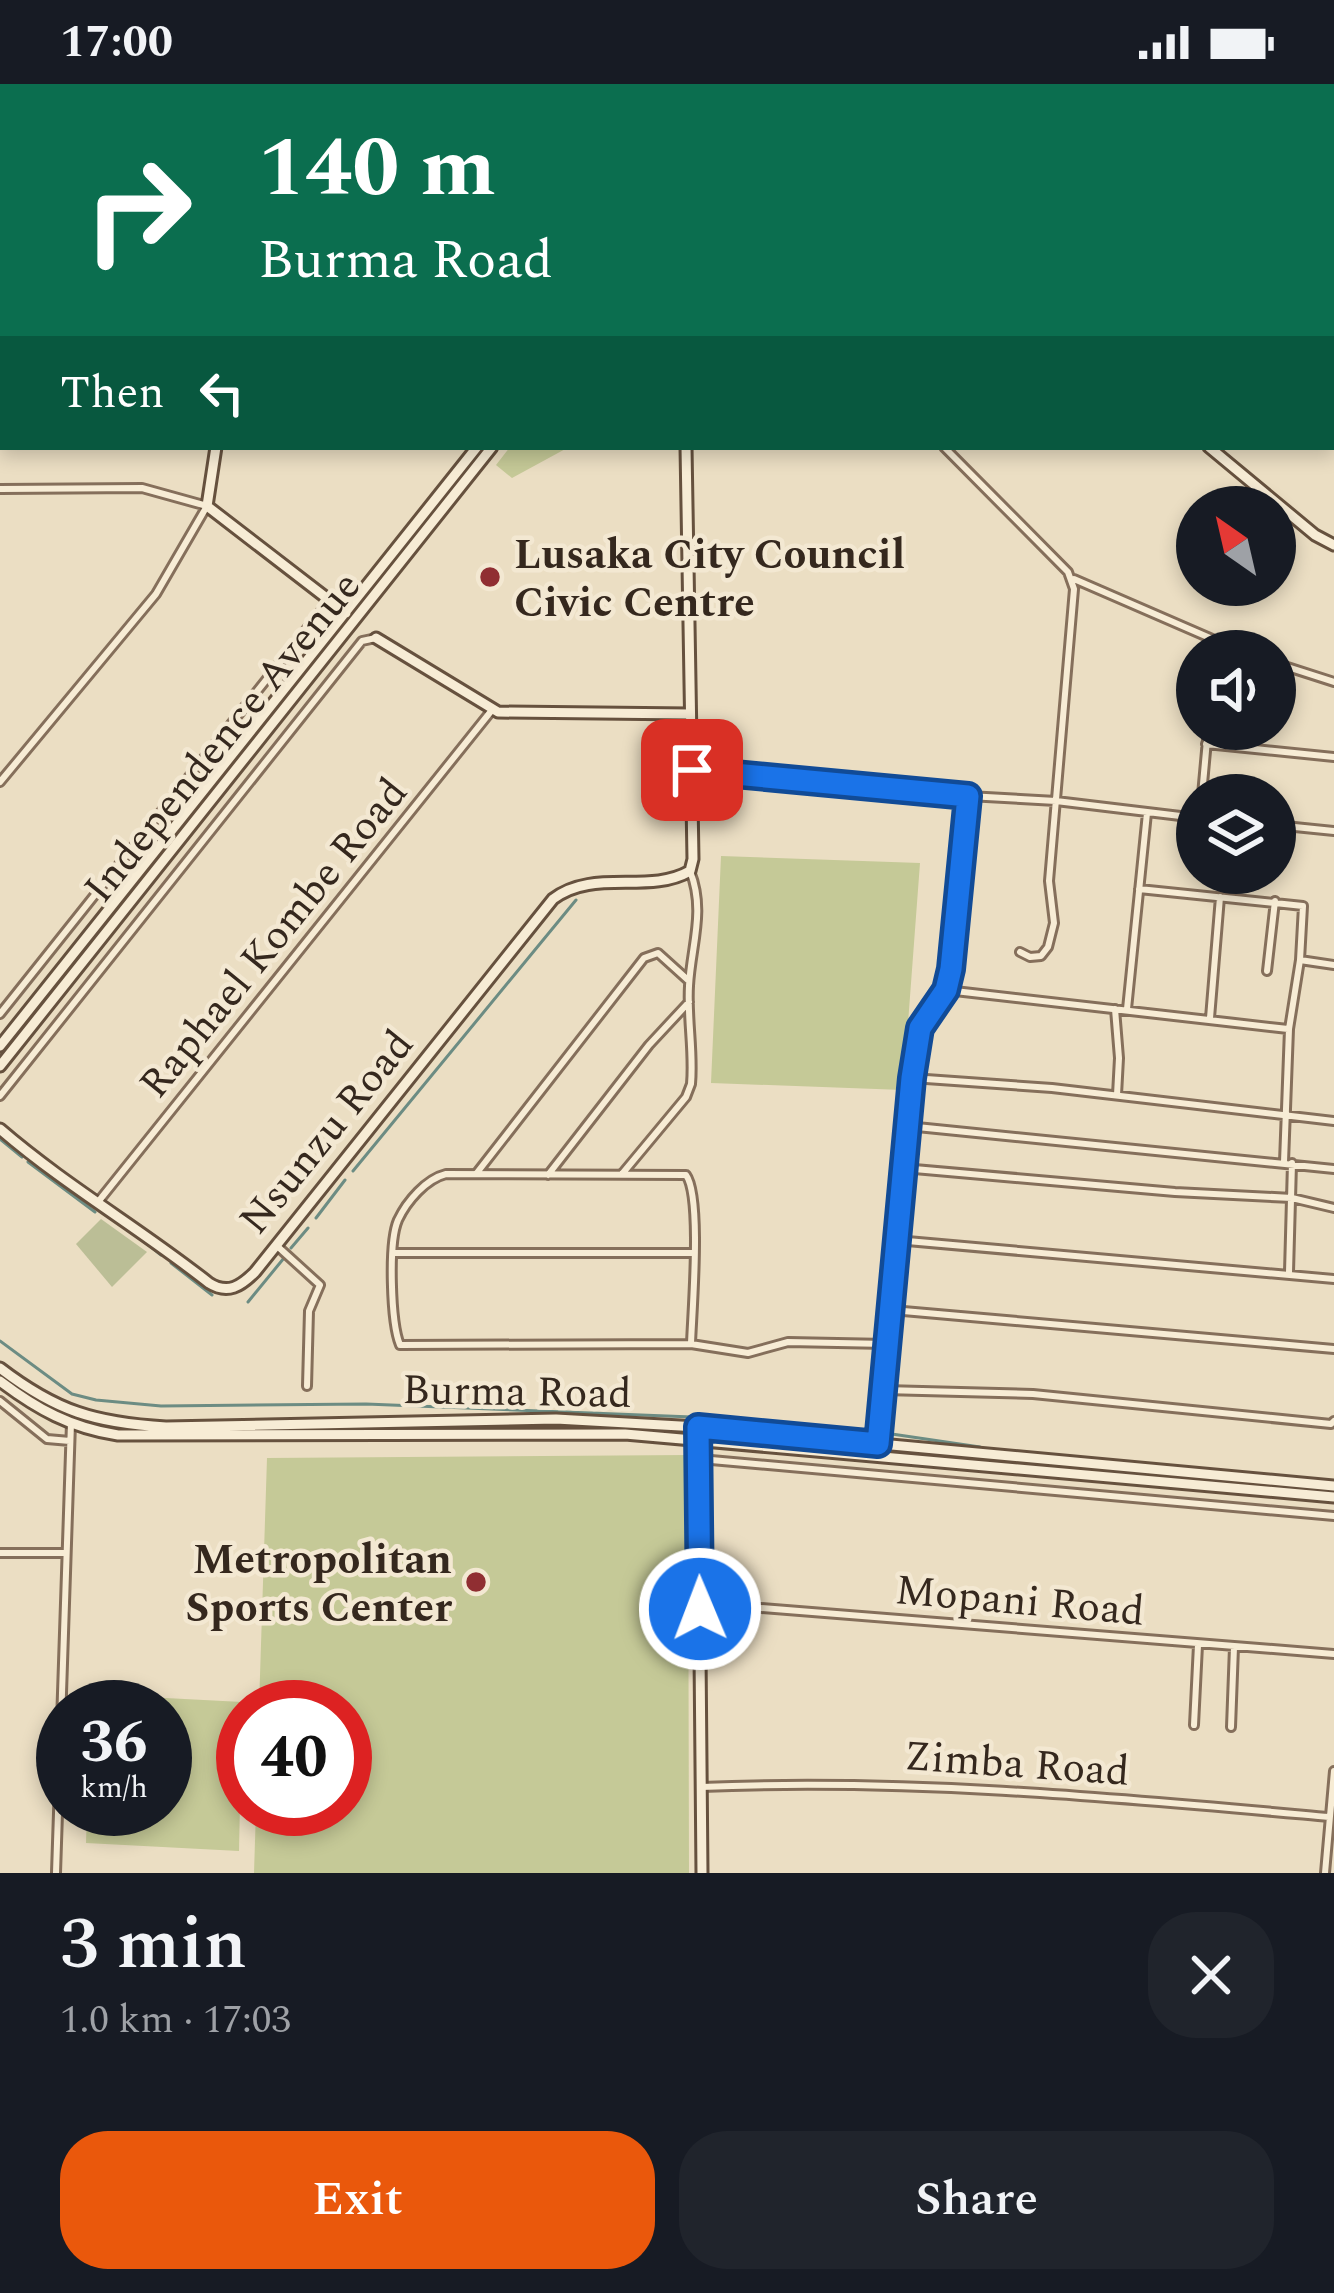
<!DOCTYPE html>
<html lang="en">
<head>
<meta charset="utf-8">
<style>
	body { margin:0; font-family:Spectral,serif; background:#20242c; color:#f1f3f6; height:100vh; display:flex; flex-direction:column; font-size:45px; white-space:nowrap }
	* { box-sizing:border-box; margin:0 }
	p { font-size:39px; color:#9ea1a6 }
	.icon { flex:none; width:66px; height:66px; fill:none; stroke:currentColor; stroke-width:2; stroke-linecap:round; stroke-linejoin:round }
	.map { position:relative; height:1789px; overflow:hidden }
	.drawer { display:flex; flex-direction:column; background:#171b24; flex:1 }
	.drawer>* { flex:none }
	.guide { position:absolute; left:0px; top:0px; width:1335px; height:366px; box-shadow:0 6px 18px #0003; background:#0b6e4f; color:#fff; overflow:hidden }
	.needle { width:78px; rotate:326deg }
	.controls { position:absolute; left:1176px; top:402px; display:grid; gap:24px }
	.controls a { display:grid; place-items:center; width:120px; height:120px; border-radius:50%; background:#171b24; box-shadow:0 6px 18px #0003; font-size:60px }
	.speed { position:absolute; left:36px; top:1596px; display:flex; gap:24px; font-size:60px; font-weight:700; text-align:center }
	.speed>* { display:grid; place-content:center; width:156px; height:156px; border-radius:50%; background:#171b24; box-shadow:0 6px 18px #0003; line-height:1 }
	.speed small { font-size:30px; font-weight:400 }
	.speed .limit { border:18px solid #d22; background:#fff; color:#111 }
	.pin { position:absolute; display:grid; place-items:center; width:102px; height:102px; color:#fff; margin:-51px; border-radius:24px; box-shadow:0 6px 18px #0006 }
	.me { position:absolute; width:132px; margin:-66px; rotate:359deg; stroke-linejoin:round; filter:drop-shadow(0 0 9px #0008) }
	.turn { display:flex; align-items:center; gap:42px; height:252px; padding:0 60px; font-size:54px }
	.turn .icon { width:156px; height:156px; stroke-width:2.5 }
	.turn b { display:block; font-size:84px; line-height:102px }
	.then { display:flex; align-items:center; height:114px; padding:0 60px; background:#0003; gap:24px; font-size:45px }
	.round { display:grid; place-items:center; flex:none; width:126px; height:126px; border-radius:48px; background:#20242c }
	.overview { display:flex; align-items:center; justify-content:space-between; height:204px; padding:0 60px }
	h1 { font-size:72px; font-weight:600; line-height:90px }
	.cta { display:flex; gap:24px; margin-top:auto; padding:24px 60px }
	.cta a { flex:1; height:138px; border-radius:48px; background:#ea580c; color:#fff; font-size:48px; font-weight:600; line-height:138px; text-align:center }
	.cta a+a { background:#20242c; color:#f1f3f6 }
	.status { display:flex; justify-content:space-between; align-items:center; height:84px; padding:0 60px; background:#171b24; direction:ltr }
	.status svg { height:33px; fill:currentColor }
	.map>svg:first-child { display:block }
	.green { fill:#c5c997 }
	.cemetery { fill:#bbbe96 }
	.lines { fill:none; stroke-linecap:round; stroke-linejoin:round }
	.stream { stroke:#6c8c83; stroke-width:3 }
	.street-casing { stroke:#856f5b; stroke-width:12 }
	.secondary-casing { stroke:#66513e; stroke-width:15 }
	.street { stroke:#f7ecd5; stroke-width:6 }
	.secondary { stroke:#f7ecd5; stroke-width:9 }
	.route-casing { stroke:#114b97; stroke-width:30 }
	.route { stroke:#1a73e8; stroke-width:21 }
	.poi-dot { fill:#902e32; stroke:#f3e8d2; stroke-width:4.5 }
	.labels { text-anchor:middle; stroke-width:9; stroke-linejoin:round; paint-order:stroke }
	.poi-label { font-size:42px; font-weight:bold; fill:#35281e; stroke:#f3e8d2; text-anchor:start }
	.street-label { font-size:42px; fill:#35281e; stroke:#f3e8d2 }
</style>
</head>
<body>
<div class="status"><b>17:00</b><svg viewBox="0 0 49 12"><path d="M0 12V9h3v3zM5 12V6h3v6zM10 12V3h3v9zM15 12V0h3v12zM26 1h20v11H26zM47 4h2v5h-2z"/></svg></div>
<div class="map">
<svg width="1334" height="1789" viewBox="0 0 1334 1789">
	<rect width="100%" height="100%" fill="#ebdec3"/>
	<path class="green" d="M510,363H569L512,394L496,381Z
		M721,772L920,779L903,1006L711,999Z
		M688,1371L689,1789H254L256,1725H345V1623H259L267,1374Z
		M89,1610L242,1618L239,1767L86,1759L87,1725H165V1623H89Z"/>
	<path class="cemetery" d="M101,1135L147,1168L112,1203L76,1160Z"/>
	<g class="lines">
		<path class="stream" d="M0,1055L22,1073
			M28,1078L95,1128
			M353,1087L576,816
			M316,1134L345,1096
			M139,1153L161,1171
			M291,1164L308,1144
			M171,1179L212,1211
			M248,1218L284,1174
			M0,1257L72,1310L96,1316L161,1322L366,1320L692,1333L835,1348L871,1347
			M885,1349L980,1363"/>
		<defs>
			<path id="street" d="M19,0V3
				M412,0V3
				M1332,349H1334
				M944,363L1068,488L1074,505L1049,797L1054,839L1048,863L1041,872L1030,873L1020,868
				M0,405L142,404L207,422L156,510L0,698
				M1074,495L1240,567
				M1275,579L1334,598
				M1206,660L1334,673
				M691,686L968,712L1056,717L1197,734
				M1202,711L1208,645
				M1275,741L1334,747
				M1139,805L1303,822L1300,876L1289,945L1284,1078
				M1300,876L1334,881
				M1267,887L1275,817
				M946,906L1288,945
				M1115,925L1119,974L1117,1011
				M1127,925L1147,729
				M0,930L329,517
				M1210,934L1220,813
				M912,994L1052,1004L1334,1037
				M0,1012L362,557L376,554
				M907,1042L1334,1085
				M903,1084L1175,1108L1292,1114L1334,1124
				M476,1090L644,874L658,869L689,897
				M622,1090L686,1013L691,1000C694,968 687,935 689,902C691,862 706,827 690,787
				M548,1091L649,961L689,918
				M98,1118L492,626
				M896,1156L1334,1195
				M276,1161L320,1201L309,1227L307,1302
				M394,1169H693
				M1289,1188L1292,1079
				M892,1226L1334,1265
				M691,1260C692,1228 702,1113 686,1091L446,1090C426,1095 407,1117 398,1136C388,1159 391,1239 400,1261L691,1260L748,1269L788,1258L887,1260
				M884,1306L1033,1310L1331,1340L1334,1337
				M0,1317L47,1355L70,1357
				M877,1360L912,994L920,944L946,906L951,885L968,712
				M700,1375L1334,1432
				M0,1469H66
				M700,1519L1334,1570
				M1194,1641L1198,1561
				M1231,1643L1234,1563
				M701,1703C912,1694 1119,1714 1329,1733
				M56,1789L71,1339
				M1325,1789L1334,1687"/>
			<path id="secondary" d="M214,0V3
				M717,0L719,3
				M802,0L803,3
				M971,0L973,3
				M892,3L893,0
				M1332,61H1334
				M0,213H3
				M216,363L207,422L346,529
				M1209,363L1315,451L1334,461
				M376,554L498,628L689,630
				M0,962L477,363
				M0,982L492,363
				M0,1045C66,1102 141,1145 209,1199C228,1211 241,1202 255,1188L553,815C594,784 648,811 690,787L693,775L686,363
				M0,1284C56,1327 95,1339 166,1343L556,1335L698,1343L1334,1402
				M0,1297C37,1325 71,1344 118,1351L625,1350L1334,1413
				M698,1350L702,1789"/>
		</defs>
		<use href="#street" class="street-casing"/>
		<use href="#secondary" class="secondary-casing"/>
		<use href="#street" class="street"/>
		<use href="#secondary" class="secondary"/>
	</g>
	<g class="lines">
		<defs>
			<path id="route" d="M692,686L968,712L951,885L946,906L920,944L912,994L878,1360L698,1343L700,1525"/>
		</defs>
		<use href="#route" class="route-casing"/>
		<use href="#route" class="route"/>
	</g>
	<g class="poi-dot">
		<circle cx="490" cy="493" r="12"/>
		<circle cx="476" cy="1498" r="12"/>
	</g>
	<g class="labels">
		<g class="poi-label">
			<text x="514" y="484">Lusaka City Council<tspan x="514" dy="48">Civic Centre</tspan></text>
			<text x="452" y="1489" text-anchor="end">Metropolitan<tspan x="452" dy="48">Sports Center</tspan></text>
		</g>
		<g class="street-label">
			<text transform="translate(221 652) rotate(-51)" y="15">Independence Avenue</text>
			<text transform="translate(272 853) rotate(-51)" y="15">Raphael Kombe Road</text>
			<text transform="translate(325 1047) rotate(-51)" y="15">Nsunzu Road</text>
			<text transform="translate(517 1306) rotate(1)" y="15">Burma Road</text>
			<text transform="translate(1020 1515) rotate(5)" y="15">Mopani Road</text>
			<text transform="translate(1017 1678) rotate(4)" y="15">Zimba Road</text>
		</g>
	</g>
</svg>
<div class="controls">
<a><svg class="needle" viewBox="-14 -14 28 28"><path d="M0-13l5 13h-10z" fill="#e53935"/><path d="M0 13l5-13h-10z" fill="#9ea1a6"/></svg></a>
<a><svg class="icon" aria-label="sound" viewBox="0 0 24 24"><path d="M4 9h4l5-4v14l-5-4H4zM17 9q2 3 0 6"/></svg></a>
<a><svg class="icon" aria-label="layers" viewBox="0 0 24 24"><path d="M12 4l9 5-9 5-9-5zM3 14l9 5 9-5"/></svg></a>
</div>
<div class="speed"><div>36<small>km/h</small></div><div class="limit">40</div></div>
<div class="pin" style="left:692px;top:686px;background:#d93025"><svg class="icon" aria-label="arrive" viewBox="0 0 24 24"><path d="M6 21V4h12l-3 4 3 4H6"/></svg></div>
<svg class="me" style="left:700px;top:1525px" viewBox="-20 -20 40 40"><circle r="17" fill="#1a73e8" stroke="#fff" stroke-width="3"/><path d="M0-11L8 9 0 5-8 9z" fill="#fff"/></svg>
<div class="guide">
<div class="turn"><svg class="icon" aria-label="right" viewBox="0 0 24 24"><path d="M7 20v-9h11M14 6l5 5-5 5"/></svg><div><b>140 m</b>Burma Road</div></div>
<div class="then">Then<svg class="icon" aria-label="left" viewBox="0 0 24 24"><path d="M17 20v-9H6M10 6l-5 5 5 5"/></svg></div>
</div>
</div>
<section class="drawer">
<div class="overview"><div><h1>3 min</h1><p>1.0 km · 17:03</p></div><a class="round"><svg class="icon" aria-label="close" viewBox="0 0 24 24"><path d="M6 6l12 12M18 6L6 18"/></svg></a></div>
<div class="cta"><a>Exit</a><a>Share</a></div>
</section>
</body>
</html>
